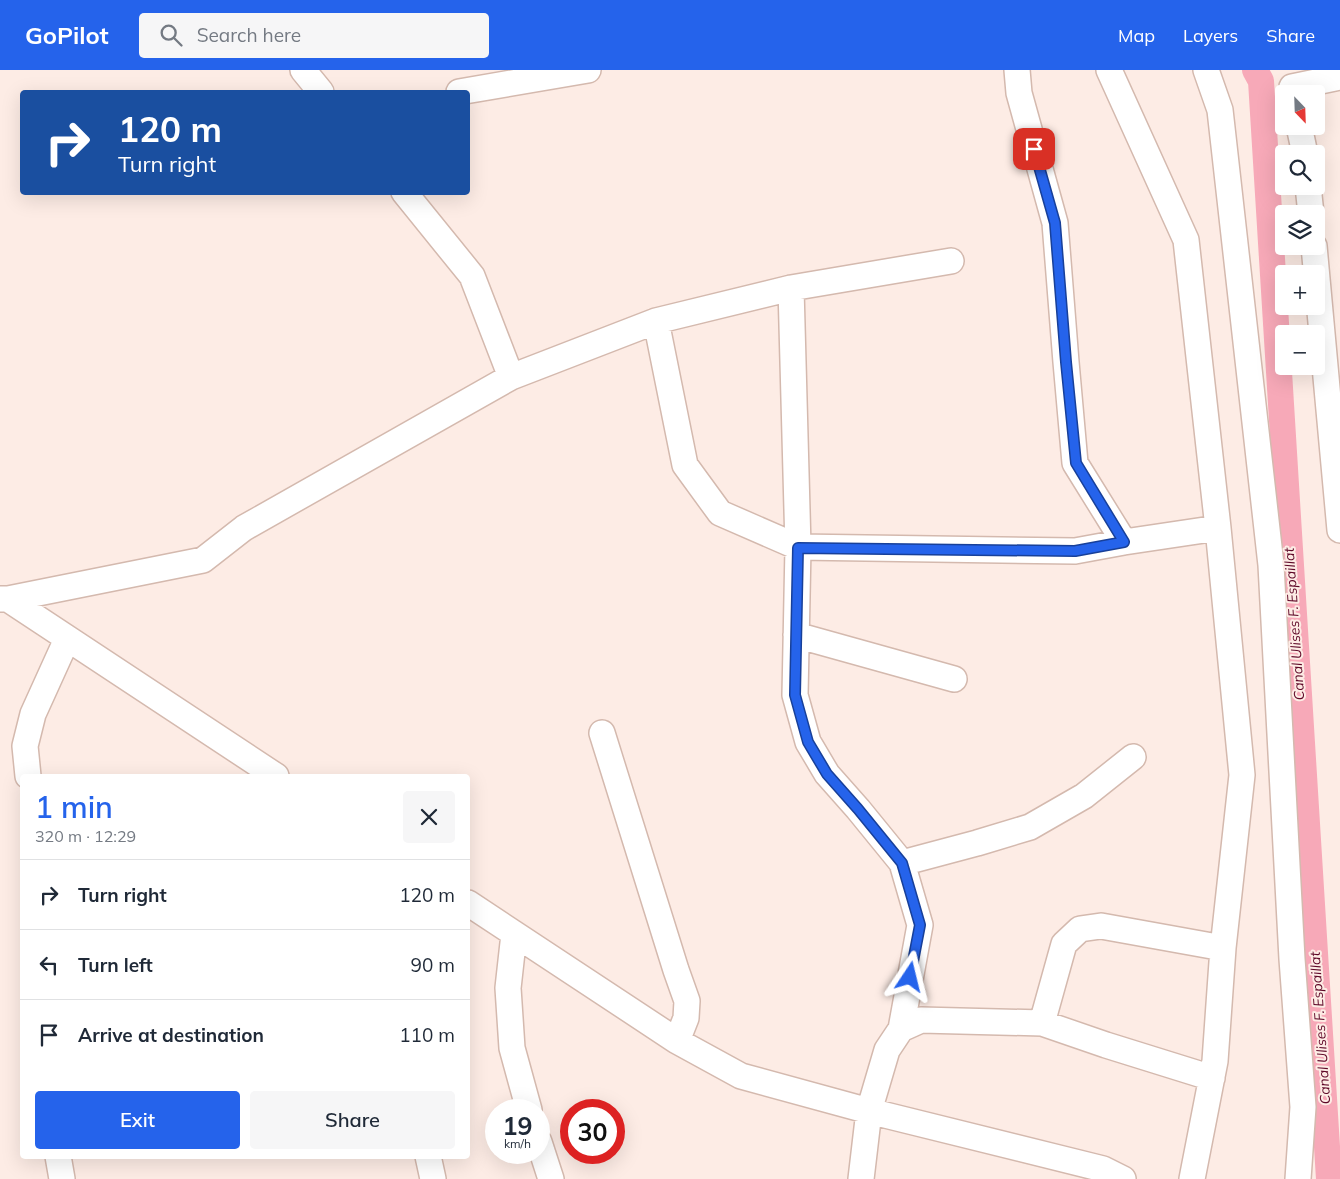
<!DOCTYPE html>
<html lang="en">
<head>
<meta charset="utf-8">
<style>
	body { margin:0; font-family:Mulish,sans-serif; background:#f6f6f7; color:#1f2937; height:100vh; display:flex; flex-direction:column; font-size:19px; white-space:nowrap }
	* { box-sizing:border-box; margin:0 }
	p { font-size:16px; color:#747a83 }
	.icon { flex:none; width:28px; height:28px; fill:none; stroke:currentColor; stroke-width:2; stroke-linecap:round; stroke-linejoin:round }
	.map { position:relative; flex:1; overflow:hidden }
	.drawer { position:absolute; left:20px; top:704px; width:450px; height:385px; display:flex; flex-direction:column; background:#fff; border-radius:5px; box-shadow:0 5px 20px #0002 }
	.drawer>* { flex:none }
	.banner { position:absolute; left:20px; top:20px; width:450px; height:105px; border-radius:5px; box-shadow:0 5px 20px #0002; background:#1a4fa0; color:#fff; overflow:hidden }
	.needle { width:32px; rotate:157deg }
	.tools { position:absolute; left:1275px; top:15px; display:grid; gap:10px }
	.tools a { display:grid; place-items:center; width:50px; height:50px; border-radius:5px; background:#fff; box-shadow:0 5px 20px #0002; font-size:25px }
	.speed { position:absolute; left:485px; top:1029px; display:flex; gap:10px; font-size:25px; font-weight:700; text-align:center }
	.speed>* { display:grid; place-content:center; width:65px; height:65px; border-radius:50%; background:#fff; box-shadow:0 5px 20px #0002; line-height:1 }
	.speed small { font-size:12px; font-weight:400 }
	.speed .limit { border:8px solid #d22; background:#fff; color:#111 }
	.pin { position:absolute; display:grid; place-items:center; width:42px; height:42px; color:#fff; margin:-21px; border-radius:10px; box-shadow:0 2px 8px #0006 }
	.me { position:absolute; width:55px; margin:-28px; rotate:10deg; stroke-linejoin:round; filter:drop-shadow(0 0 4px #0008) }
	.turn { display:flex; align-items:center; gap:18px; height:105px; padding:0 15px; font-size:22px }
	.turn .icon { width:65px; height:65px; stroke-width:2.5 }
	.turn b { display:block; font-size:35px; line-height:42px }
	.round { display:grid; place-items:center; flex:none; width:52px; height:52px; border-radius:5px; background:#f6f6f7 }
	.summary { display:flex; align-items:center; justify-content:space-between; height:85px; padding:0 15px }
	h1 { font-size:30px; font-weight:600; line-height:38px; color:#2563eb }
	.action { display:flex; gap:10px; margin-top:auto; padding:10px 15px }
	.action a { flex:1; height:58px; border-radius:5px; background:#2563eb; color:#fff; font-size:20px; font-weight:600; line-height:58px; text-align:center }
	.action a+a { background:#f6f6f7; color:#1f2937 }
	ul { padding:0; list-style:none }
	li { display:flex; align-items:center; gap:15px; height:70px; padding:0 15px; border-top:1px solid #e0e1e3 }
	li div { flex:1 }
	li b { display:block; font-size:19px }
	li em { font-style:normal }
	header { display:flex; align-items:center; gap:30px; box-sizing:border-box; height:70px; padding:0 25px; background:#2563eb; color:#fff }
	header strong { font-size:24px }
	nav { display:flex; gap:28px; margin-inline-start:auto; font-size:18px }
	.search { width:350px; height:45px; background:#f6f6f7; display:flex; align-items:center; gap:12px; box-sizing:border-box; padding:0 18px; border-radius:5px; color:#747a83; font-size:19px }
	.map>svg:first-child { display:block }
	.lines { fill:none; stroke-linecap:round; stroke-linejoin:round }
	.canal { stroke:#f7a9b8; stroke-width:26 }
	.minor-casing { stroke:#d4b9ae; stroke-width:28 }
	.minor { stroke:#fff; stroke-width:25 }
	.route-casing { stroke:#184099; stroke-width:12 }
	.route { stroke:#2563eb; stroke-width:9 }
	.labels { text-anchor:middle; stroke-width:4; stroke-linejoin:round; paint-order:stroke }
	.water-label { font-size:14px; font-style:italic; fill:#5e0727; stroke:#fdece5 }
</style>
</head>
<body>
<header>
<strong>GoPilot</strong>
<div class="search"><svg class="icon" aria-label="search" viewBox="0 0 24 24"><circle cx="10" cy="10" r="6"/><path d="M15 15l6 6"/></svg>Search here</div>
<nav><a>Map</a><a>Layers</a><a>Share</a></nav>
</header>
<div class="map">
<svg width="1340" height="1109" viewBox="0 0 1340 1109">
	<rect width="100%" height="100%" fill="#fdece5"/>
	<g class="lines">
		<path class="canal" d="M1255,0L1261,11L1329,1109"/>
		<defs>
			<path id="minor" d="M303,0L321,22
				M1017,0L1019,23L1055,153L1066,292L1075,393L1124,472
				M1109,0L1186,170L1218,458L1242,705L1223,878L1215,991L1192,1109
				M1206,0L1220,40L1271,495L1292,889L1303,1037L1298,1109
				M1292,17L1340,7
				M459,22L588,0
				M1299,56L1305,84
				M1308,116L1311,144
				M404,122L472,206L511,307
				M1314,176L1340,460
				M791,218L798,477L795,625L808,672L827,704L858,739L902,793L920,855L901,959
				M656,251L685,395L720,443L798,477L1075,481L1124,472L1218,458
				M0,529H8L276,706
				M8,529L203,490L244,458L511,307L656,251L791,218L951,191
				M796,565L954,609
				M602,663L676,900L687,931L686,948L677,971
				M28,706L25,676L33,644L67,569
				M902,793L977,773L1030,757L1084,726L1133,687
				M468,833L677,971L741,1006L869,1041L1103,1099L1123,1109
				M514,864L508,918L512,978L529,1040
				M1042,953L1064,874L1080,859L1101,856L1223,878
				M539,1072L551,1109
				M58,1086L62,1109
				M428,1086L433,1109
				M861,1109L869,1041L887,980L901,959L921,950L1042,953L1106,975L1212,1008"/>
		</defs>
		<use href="#minor" class="minor-casing"/>
		<use href="#minor" class="minor"/>
	</g>
	<g class="lines">
		<defs>
			<path id="route" d="M910,907L920,855L902,793L858,739L827,704L808,672L795,625L798,478L1075,481L1124,472L1076,393L1066,292L1055,153L1034,79"/>
		</defs>
		<use href="#route" class="route-casing"/>
		<use href="#route" class="route"/>
	</g>
	<g class="labels">
		<g class="water-label">
			<text transform="translate(1294 554) rotate(-94)" y="5">Canal Ulises F. Espaillat</text>
			<text transform="translate(1320 958) rotate(-94)" y="5">Canal Ulises F. Espaillat</text>
		</g>
	</g>
</svg>
<div class="tools">
<a><svg class="needle" viewBox="-14 -14 28 28"><path d="M0-13l5 13h-10z" fill="#e53935"/><path d="M0 13l5-13h-10z" fill="#747a83"/></svg></a>
<a><svg class="icon" aria-label="search" viewBox="0 0 24 24"><circle cx="10" cy="10" r="6"/><path d="M15 15l6 6"/></svg></a>
<a><svg class="icon" aria-label="layers" viewBox="0 0 24 24"><path d="M12 4l9 5-9 5-9-5zM3 14l9 5 9-5"/></svg></a>
<a>+</a>
<a>−</a>
</div>
<div class="speed"><div>19<small>km/h</small></div><div class="limit">30</div></div>
<div class="pin" style="left:1034px;top:79px;background:#d93025"><svg class="icon" aria-label="arrive" viewBox="0 0 24 24"><path d="M6 21V4h12l-3 4 3 4H6"/></svg></div>
<svg class="me" style="left:910px;top:907px" viewBox="-20 -20 40 40"><path d="M0-17L14 15 0 8-14 15z" fill="#2563eb" stroke="#fff" stroke-width="4"/></svg>
<div class="banner">
<div class="turn"><svg class="icon" aria-label="right" viewBox="0 0 24 24"><path d="M7 20v-9h11M14 6l5 5-5 5"/></svg><div><b>120 m</b>Turn right</div></div>
</div>
<section class="drawer">
<div class="summary"><div><h1>1 min</h1><p>320 m · 12:29</p></div><a class="round"><svg class="icon" aria-label="close" viewBox="0 0 24 24"><path d="M6 6l12 12M18 6L6 18"/></svg></a></div>
<ul>
<li><svg class="icon" aria-label="right" viewBox="0 0 24 24"><path d="M7 20v-9h11M14 6l5 5-5 5"/></svg><div><b>Turn right</b></div><em>120 m</em></li>
<li><svg class="icon" aria-label="left" viewBox="0 0 24 24"><path d="M17 20v-9H6M10 6l-5 5 5 5"/></svg><div><b>Turn left</b></div><em>90 m</em></li>
<li><svg class="icon" aria-label="arrive" viewBox="0 0 24 24"><path d="M6 21V4h12l-3 4 3 4H6"/></svg><div><b>Arrive at destination</b></div><em>110 m</em></li>
</ul>
<div class="action"><a>Exit</a><a>Share</a></div>
</section>
</div>
</body>
</html>
